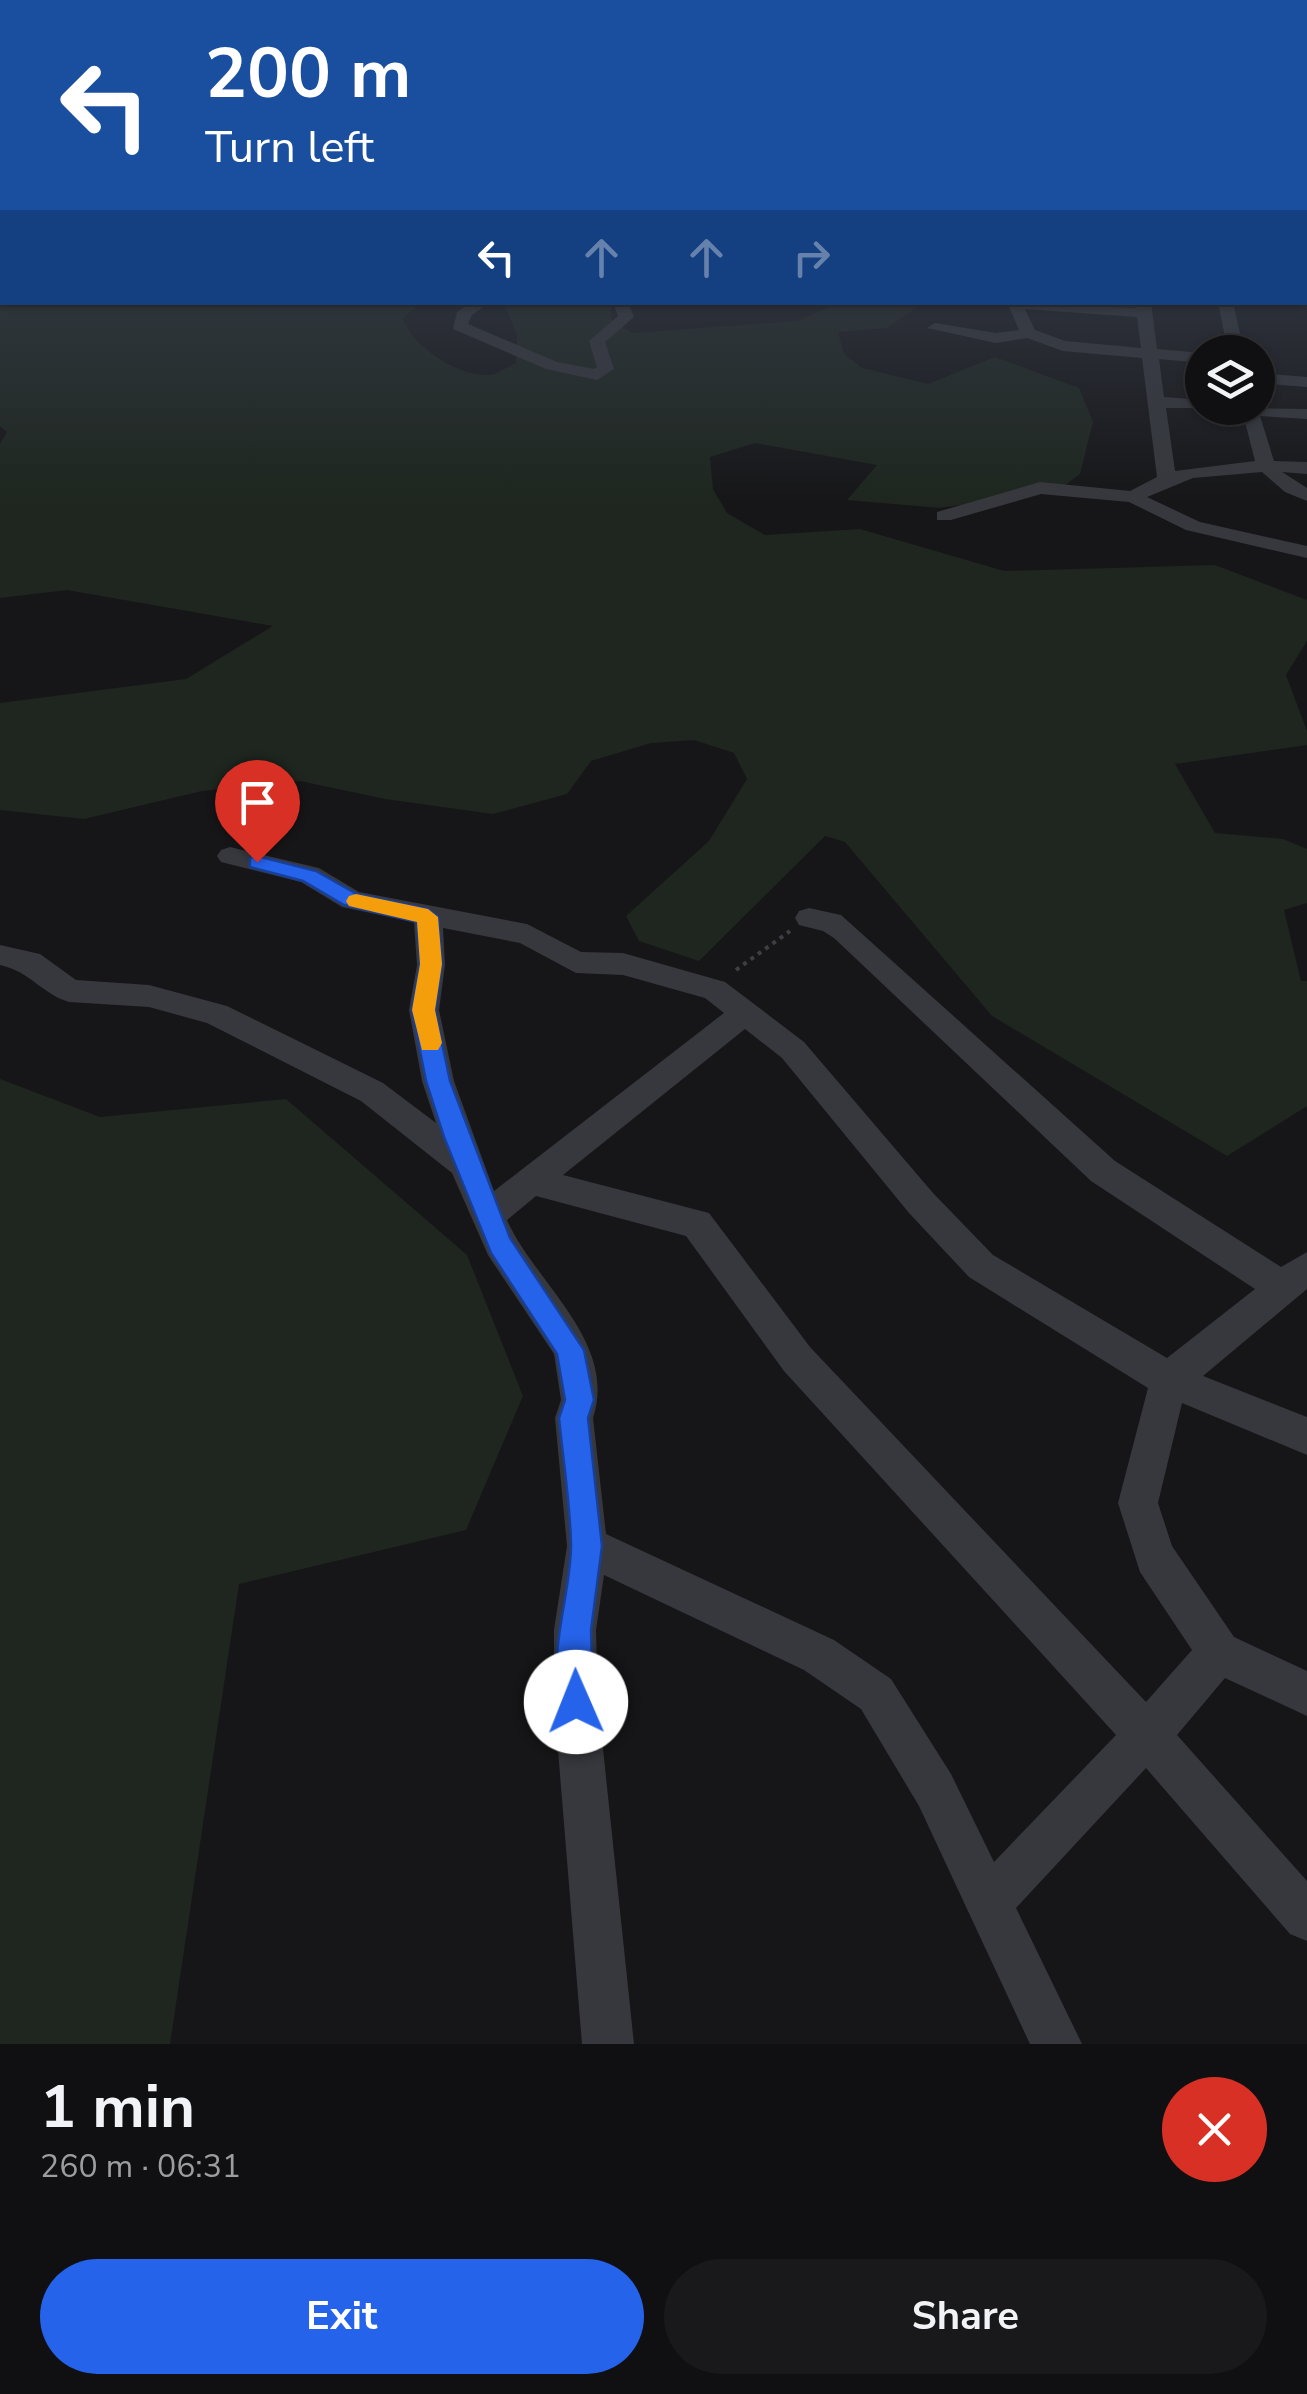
<!DOCTYPE html>
<html lang="en">
<head>
<meta charset="utf-8">
<style>
	body { margin:0; font-family:"Nunito Sans",sans-serif; background:#19191b; color:#f1f3f6; height:100vh; display:flex; flex-direction:column; font-size:38px; white-space:nowrap }
	* { box-sizing:border-box; margin:0 }
	p { font-size:32px; color:#9c9d9f }
	.icon { flex:none; width:55px; height:55px; fill:none; stroke:currentColor; stroke-width:2; stroke-linecap:round; stroke-linejoin:round }
	.map { position:relative; height:2044px; overflow:hidden }
	.details { display:flex; flex-direction:column; background:#101012; flex:1 }
	.details>* { flex:none }
	.guide { position:absolute; left:0px; top:0px; width:1308px; height:305px; box-shadow:0 2px 8px #0004,0 0 0 2px #303032; background:#1a4fa0; color:#fff; overflow:hidden }
	.tools { position:absolute; left:1185px; top:335px; display:grid; gap:20px }
	.tools a { display:grid; place-items:center; width:90px; height:90px; border-radius:50%; background:#101012; box-shadow:0 2px 8px #0004,0 0 0 2px #303032; font-size:50px }
	.pin { position:absolute; display:grid; place-items:center; width:85px; height:85px; color:#fff; margin:-102px -42px; border-radius:50% 50% 50% 0; rotate:-45deg; box-shadow:0 0 10px #0007 }
	.pin .icon { rotate:45deg }
	.me { position:absolute; width:110px; margin:-55px; rotate:359deg; stroke-linejoin:round; filter:drop-shadow(0 0 8px #0008) }
	.turn { display:flex; align-items:center; gap:35px; height:210px; padding:0 40px; font-size:45px }
	.turn .icon { width:130px; height:130px; stroke-width:2.5 }
	.turn b { display:block; font-size:70px; line-height:85px }
	.lanes { display:flex; align-items:center; height:95px; padding:0 40px; background:#0003; justify-content:center; gap:50px; direction:ltr }
	.lanes .off { opacity:.35 }
	.round { display:grid; place-items:center; flex:none; width:105px; height:105px; border-radius:52px; background:#19191b }
	.headline { display:flex; align-items:center; justify-content:space-between; height:170px; padding:0 40px }
	h1 { font-size:60px; font-weight:700; line-height:75px }
	.button { display:flex; gap:20px; margin-top:auto; padding:20px 40px }
	.button a { flex:1; height:115px; border-radius:60px; background:#2563eb; color:#fff; font-size:40px; font-weight:700; line-height:115px; text-align:center }
	.button a+a { background:#19191b; color:#f1f3f6 }
	.map>svg:first-child { display:block }
	.green { fill:#1e261f }
	.lines { fill:none; stroke-linecap:round; stroke-linejoin:round }
	.path { stroke:#3d3f44; stroke-width:4; stroke-dasharray:4 5; stroke-linecap:butt }
	.minor { fill:#37383d; fill-rule:evenodd }
	.route { fill:#2563eb; stroke:#184099; stroke-width:2.5 }
	.slow { fill:#f59e0b }
</style>
</head>
<body>
<div class="map">
<svg width="1307" height="2044" viewBox="0 0 1307 2044">
	<rect width="100%" height="100%" fill="#161618"/>
	<path class="green" d="M0,217L2,302L421,303L403,318C411,347 464,381 494,374C501,372 509,366 516,363L517,335L504,303H618L612,306L610,318L632,333L798,321L837,303H923L887,328L838,332L844,354L862,368L928,384L995,357L1079,388L1093,422L1080,474L1056,492L939,508L847,500L877,465L755,443L710,457L713,489L727,513L765,535L860,529L1004,571L1215,565L1307,600V641L1286,675L1307,731V745L1175,764L1215,833L1283,839L1307,849V903L1284,910L1301,981H1307V1106L1227,1156L992,1016L845,842L825,836L699,961L639,941L626,916L709,841L747,779L734,753L694,740L651,743L591,761L567,794L493,814L385,799L300,781L202,791L84,819L0,810V703L186,679L273,626L67,590L0,598V444L7,432L0,426Z
		M0,1079L100,1117L286,1099L467,1255L523,1396L466,1530L239,1584L170,2044H0Z"/>
	<g class="lines">
		<path class="path" d="M736,970L790,931"/>
		<path class="minor" d="M1305,297L1307,298V308L1298,302H1305Z
			M471,302H490L472,315L468,324L557,362L594,369L597,367L589,341L618,316L613,302H628L634,317L605,342L614,369L597,380L546,369L453,329L457,312Z
			M1007,302L1136,308L1135,302H1151L1157,349L1202,353V363L1159,359L1164,397L1202,400V408H1209H1166L1175,471L1255,461L1243,414L1221,412L1219,408L1307,409V419L1260,416L1274,461L1307,462V474L1282,472L1307,488V501L1285,492L1262,472L1193,478L1147,497L1200,522L1307,546V558L1186,530L1129,502L1041,494L951,520H937V512L1040,482L1130,491L1157,477L1142,358L1063,351L1027,338L996,343L927,328L935,323L996,333L1019,330ZM1025,309L1137,317L1141,348L1065,341L1035,330Z
			M1218,302H1233L1244,352H1228Z
			M1258,373L1307,377V387L1258,383Z
			M230,847L319,868L359,892L527,924L581,952L623,953L725,982L804,1042L933,1193L993,1255L1167,1358L1255,1289L1091,1181L834,938L823,931L799,925L795,918L799,911L809,908L841,915L1115,1161L1281,1267L1307,1252V1289L1203,1376L1307,1417V1455L1182,1403L1158,1503L1172,1546L1234,1637L1307,1671V1716L1225,1678L1177,1735L1307,1881V1941L1290,1934L1146,1768L1016,1908L1082,2044H1030L919,1806L861,1709L804,1670L604,1575L596,1630L598,1701L634,2044H582L554,1701V1630L567,1546L555,1418L561,1400L554,1354L488,1255L452,1173L361,1101L207,1023L149,1007L69,1002C42,994 31,972 0,965V945L40,954L76,980L149,985L227,1006L383,1083L436,1123L422,1081L409,1010L417,965L414,922L342,907L301,882L221,862L217,856L221,850ZM443,928L520,943L576,973L623,975L705,998L724,1013L494,1191L454,1081L439,1010L445,965ZM745,1029L782,1058L909,1213L969,1277L1148,1388L1118,1503L1140,1572L1192,1650L1146,1702L810,1347L709,1213L563,1175ZM536,1196L686,1236L784,1371L1116,1735L994,1862L951,1774L891,1679L834,1640L606,1534L593,1418C618,1342 535,1283 507,1220Z"/>
	</g>
	<linearGradient id="sky" x2="0" y2="1"><stop stop-color="#0c0c0d"/><stop offset="0.43" stop-color="#363c48"/><stop offset="1" stop-color="#363c48" stop-opacity="0"/></linearGradient>
	<rect width="1307" height="503" fill="url(#sky)"/>
	<path class="route" d="M257,856L316,871L357,894L428,909L438,917L442,964L435,1010L450,1081L510,1238L584,1350L594,1400L588,1418L602,1546L591,1630L593,1702L588,1713L576,1718L564,1713C543,1662 572,1595 571,1543C570,1502 563,1459 559,1418L565,1400L557,1354L491,1253L444,1137L426,1081L412,1010L420,964L417,922L344,905L303,881L250,867V858Z"/>
	<path class="slow" d="M356,894L428,909L438,917L442,964L435,1010L442,1043L438,1050H422L412,1010L420,964L417,922L349,906L346,901L349,896Z"/>
</svg>
<div class="tools">
<a><svg class="icon" aria-label="layers" viewBox="0 0 24 24"><path d="M12 4l9 5-9 5-9-5zM3 14l9 5 9-5"/></svg></a>
</div>
<div class="pin" style="left:257px;top:862px;background:#d93025"><svg class="icon" aria-label="arrive" viewBox="0 0 24 24"><path d="M6 21V4h12l-3 4 3 4H6"/></svg></div>
<svg class="me" style="left:576px;top:1702px" viewBox="-20 -20 40 40"><circle r="19" fill="#fff"/><path d="M0-13L10 11 0 6-10 11z" fill="#2563eb"/></svg>
<div class="guide">
<div class="turn"><svg class="icon" aria-label="left" viewBox="0 0 24 24"><path d="M17 20v-9H6M10 6l-5 5 5 5"/></svg><div><b>200 m</b>Turn left</div></div>
<div class="lanes"><svg class="icon" aria-label="left" viewBox="0 0 24 24"><path d="M17 20v-9H6M10 6l-5 5 5 5"/></svg><svg class="icon off" aria-label="ahead" viewBox="0 0 24 24"><path d="M12 20V5M6 11l6-6 6 6"/></svg><svg class="icon off" aria-label="ahead" viewBox="0 0 24 24"><path d="M12 20V5M6 11l6-6 6 6"/></svg><svg class="icon off" aria-label="right" viewBox="0 0 24 24"><path d="M7 20v-9h11M14 6l5 5-5 5"/></svg></div>
</div>
</div>
<section class="details">
<div class="headline"><div><h1>1 min</h1><p>260 m · 06:31</p></div><a class="round" style="background:#d93025;color:#fff"><svg class="icon" aria-label="close" viewBox="0 0 24 24"><path d="M6 6l12 12M18 6L6 18"/></svg></a></div>
<div class="button"><a>Exit</a><a>Share</a></div>
</section>
</body>
</html>
